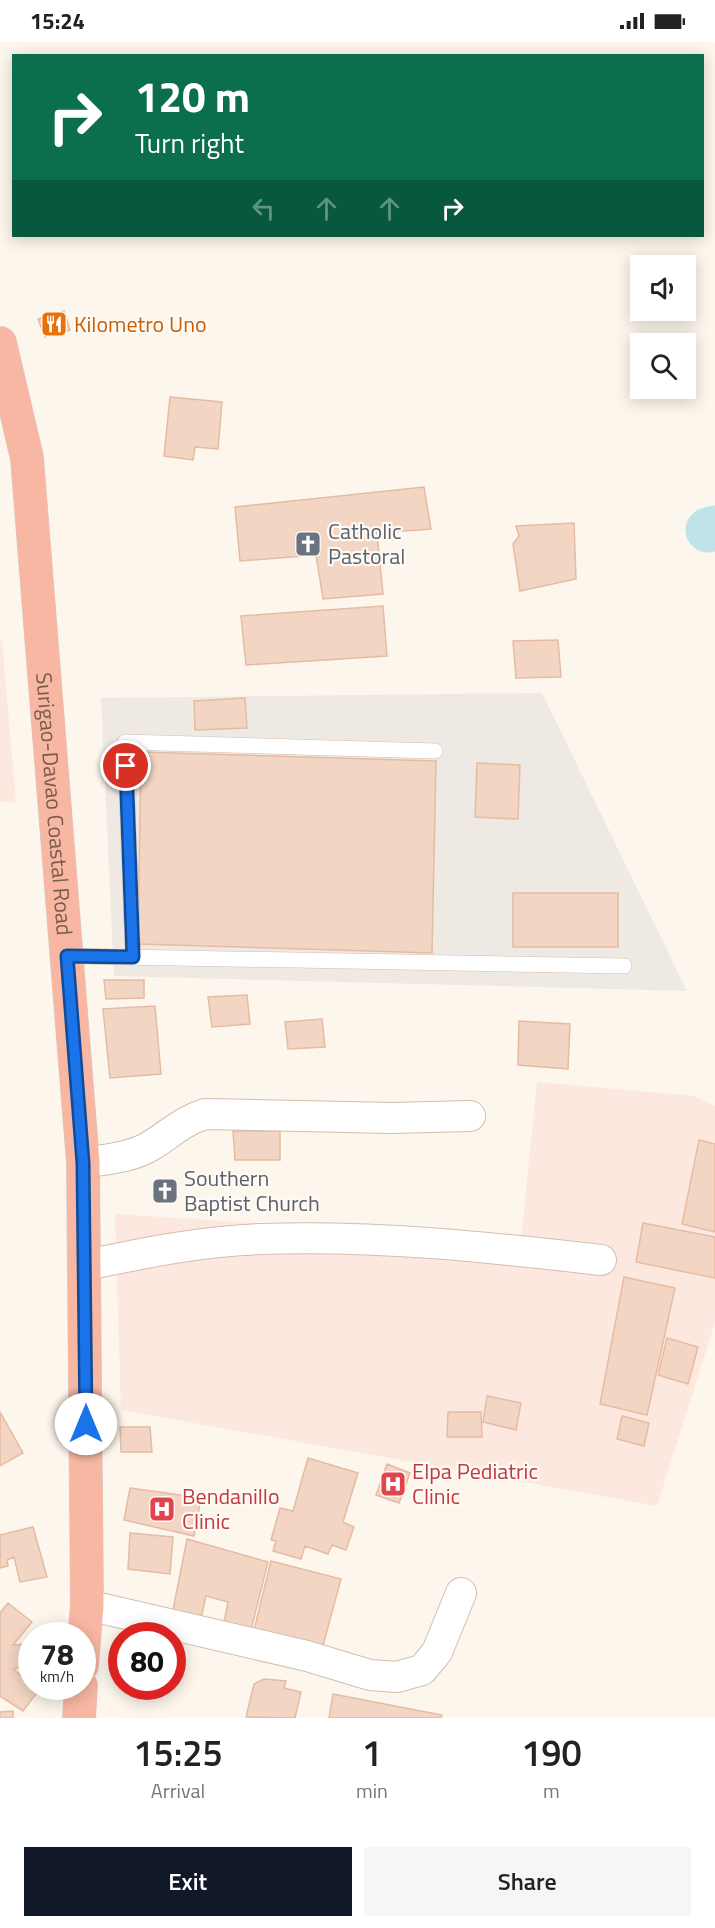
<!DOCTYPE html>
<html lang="en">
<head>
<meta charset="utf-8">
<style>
	body { margin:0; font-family:"Titillium Web",sans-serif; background:#f6f6f6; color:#222; height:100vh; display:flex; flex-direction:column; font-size:22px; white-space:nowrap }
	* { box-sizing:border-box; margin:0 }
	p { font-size:20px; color:#767676 }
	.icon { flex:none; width:33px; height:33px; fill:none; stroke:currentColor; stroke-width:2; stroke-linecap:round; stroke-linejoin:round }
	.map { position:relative; height:1676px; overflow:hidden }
	.sheet { display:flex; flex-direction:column; background:#fff; flex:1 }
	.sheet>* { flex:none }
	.top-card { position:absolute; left:12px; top:12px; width:692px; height:183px; border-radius:0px; box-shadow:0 3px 15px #0003; background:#0b6e4f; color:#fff; overflow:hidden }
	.fabs { position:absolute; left:630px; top:213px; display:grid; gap:12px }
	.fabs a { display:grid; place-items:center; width:66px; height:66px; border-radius:0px; background:#fff; box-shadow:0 3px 15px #0003; font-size:30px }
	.speed { position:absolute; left:18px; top:1580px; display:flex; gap:12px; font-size:30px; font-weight:700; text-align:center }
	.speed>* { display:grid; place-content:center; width:78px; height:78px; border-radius:50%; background:#fff; box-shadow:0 3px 15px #0003; line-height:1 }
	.speed small { font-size:15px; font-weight:400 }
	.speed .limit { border:9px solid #d22; background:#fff; color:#111 }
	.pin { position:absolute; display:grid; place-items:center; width:51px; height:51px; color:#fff; margin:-26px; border:3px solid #fff; border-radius:50%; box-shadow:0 2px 6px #0007 }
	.me { position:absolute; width:66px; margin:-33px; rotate:0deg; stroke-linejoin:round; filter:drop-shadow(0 0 4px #0008) }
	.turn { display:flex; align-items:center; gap:21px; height:126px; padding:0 24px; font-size:27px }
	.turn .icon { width:78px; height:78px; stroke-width:2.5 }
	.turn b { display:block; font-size:42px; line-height:51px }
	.lanes { display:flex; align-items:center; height:57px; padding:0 24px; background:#0003; justify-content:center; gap:30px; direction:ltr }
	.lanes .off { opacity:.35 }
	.eta { display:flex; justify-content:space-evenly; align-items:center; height:102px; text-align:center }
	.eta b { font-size:36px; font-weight:600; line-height:42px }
	.cta { display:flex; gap:12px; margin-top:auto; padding:12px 24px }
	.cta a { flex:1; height:69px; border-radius:0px; background:#111827; color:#fff; font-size:24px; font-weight:600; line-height:69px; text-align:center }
	.cta a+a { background:#f6f6f6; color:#222 }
	.status { display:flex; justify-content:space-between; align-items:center; height:42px; padding:0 30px; background:#fff; direction:ltr }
	.status svg { height:16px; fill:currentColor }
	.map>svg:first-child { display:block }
	.commercial { fill:#fde8e0 }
	.industrial { fill:#efe9e4 }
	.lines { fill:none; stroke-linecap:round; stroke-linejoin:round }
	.river { stroke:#bfe3e8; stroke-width:45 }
	.building { fill:#f3d5c3; stroke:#e6bba3; stroke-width:1.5 }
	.lane-casing { stroke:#d1beb0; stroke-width:16 }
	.street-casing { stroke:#d1beb0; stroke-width:32 }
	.highway-casing { stroke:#dad1cd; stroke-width:34 }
	.lane { stroke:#fff; stroke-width:15 }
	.street { stroke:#fff; stroke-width:30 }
	.highway { stroke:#f7b7a3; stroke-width:33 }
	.route-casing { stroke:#114b97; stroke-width:15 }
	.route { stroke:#1a73e8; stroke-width:10 }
	.labels { text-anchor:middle; stroke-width:4.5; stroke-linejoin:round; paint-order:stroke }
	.food-label { font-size:22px; fill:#c56008; stroke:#fffaf3; text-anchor:start }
	.worship-label { font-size:22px; fill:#5b616d; stroke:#fffaf3; text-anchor:start }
	.street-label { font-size:22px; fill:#7a5c4d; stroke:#fffaf3 }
	.health-label { font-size:22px; fill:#be3a42; stroke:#fffaf3; text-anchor:start }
</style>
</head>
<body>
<div class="status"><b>15:24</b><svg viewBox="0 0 49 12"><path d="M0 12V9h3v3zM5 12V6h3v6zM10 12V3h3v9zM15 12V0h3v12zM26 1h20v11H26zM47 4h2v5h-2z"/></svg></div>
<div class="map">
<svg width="715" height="1676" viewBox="0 0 715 1676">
	<rect width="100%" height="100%" fill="#fdf6ec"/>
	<path class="commercial" d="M0,599H2L16,761L0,759Z
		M537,1040L694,1054L715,1064V1280L657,1464L121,1368L115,1172L521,1198Z"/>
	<path class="industrial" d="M542,651L687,949L114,934L101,656Z"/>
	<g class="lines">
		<path class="river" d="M708,488L715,486"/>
	</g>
	<path class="building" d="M64,269L70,288L45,295L38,277Z
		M170,355L222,360L218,407L195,405L193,418L164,414Z
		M424,445L431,487L377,491L383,552L323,557L316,513L240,519L235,465Z
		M574,481L576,537L520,549L513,502L519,494L516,484Z
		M383,564L387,614L246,623L241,574Z
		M558,598L561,635L516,636L513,599Z
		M245,656L247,686L195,688L194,659Z
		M141,710L436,719L432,911L138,902Z
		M477,721L520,723L518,777L475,775Z
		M513,851H618V905H513Z
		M104,938H144V956L106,957Z
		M247,953L250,982L212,985L208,955Z
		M155,964L161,1032L110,1036L103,967Z
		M322,977L325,1005L288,1007L285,980Z
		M519,979L570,982L568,1027L518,1023Z
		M233,1089H280V1118H235Z
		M699,1098L715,1102V1190L682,1182Z
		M643,1181L715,1195V1236L636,1220Z
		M624,1235L675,1246L647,1373L600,1362Z
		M667,1296L698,1305L688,1342L658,1333Z
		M487,1354L521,1361L516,1388L483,1380Z
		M0,1370L23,1411L0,1424Z
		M448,1370H481L482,1395H447Z
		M622,1374L649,1381L644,1404L617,1397Z
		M120,1385H150L152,1410H121Z
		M308,1416L358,1431L343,1480L354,1485L346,1508L332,1503L328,1512L305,1504L301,1517L273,1509L276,1499L271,1498L280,1466L293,1469Z
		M387,1422L410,1431L399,1461L376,1453Z
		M130,1446L201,1456L194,1494L124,1478Z
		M33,1485L47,1535L20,1540L14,1515L7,1518L8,1524L0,1526V1493Z
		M130,1491L173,1495L170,1532L128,1527Z
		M187,1497L268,1520L251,1588L224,1581L228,1560L206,1554L201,1576L173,1568Z
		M271,1519L341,1537L322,1607L254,1588Z
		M8,1561L32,1580L13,1603L24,1602L27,1624L13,1627L39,1648L23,1669L0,1654V1571Z
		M264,1637L286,1639L284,1646L301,1650L295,1676L246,1675L254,1642Z
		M333,1652L442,1673L441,1676H329Z
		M13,1669V1676H0V1670Z"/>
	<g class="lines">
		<defs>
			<path id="lane" d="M67,914L624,924
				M133,915L125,700L435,709"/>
			<path id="street" d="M83,1121C106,1117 132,1116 152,1103C171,1091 183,1079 205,1072L392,1076L470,1074
				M86,1223C144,1211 202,1199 261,1197C375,1193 488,1205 601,1218
				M87,1563L307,1614L370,1633L397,1635L422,1628L437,1610L461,1551"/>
			<g id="highway">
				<path id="s1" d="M0,301L27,416L83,1121L87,1563L82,1623"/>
				<path d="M79,1676L81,1644"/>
			</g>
		</defs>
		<use href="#lane" class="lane-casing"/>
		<use href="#street" class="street-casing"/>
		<use href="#highway" class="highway-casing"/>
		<use href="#lane" class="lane"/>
		<use href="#street" class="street"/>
		<use href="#highway" class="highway"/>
	</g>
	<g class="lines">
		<defs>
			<path id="route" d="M86,1382L83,1121L67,914L133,915L126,724"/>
		</defs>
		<use href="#route" class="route-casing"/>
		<use href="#route" class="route"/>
	</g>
	<defs>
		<symbol id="restaurant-square" viewBox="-11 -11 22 22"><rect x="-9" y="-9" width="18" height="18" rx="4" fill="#e8710a" stroke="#fffaf3"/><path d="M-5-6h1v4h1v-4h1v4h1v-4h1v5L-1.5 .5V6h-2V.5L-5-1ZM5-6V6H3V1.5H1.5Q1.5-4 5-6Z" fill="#fff"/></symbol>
		<symbol id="church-square" viewBox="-11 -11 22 22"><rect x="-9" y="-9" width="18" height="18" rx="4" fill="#6b7280" stroke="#fffaf3"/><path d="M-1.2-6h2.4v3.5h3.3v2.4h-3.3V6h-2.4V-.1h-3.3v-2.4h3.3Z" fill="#fff"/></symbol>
		<symbol id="hospital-square" viewBox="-11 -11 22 22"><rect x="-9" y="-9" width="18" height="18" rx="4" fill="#e0444e" stroke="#fffaf3"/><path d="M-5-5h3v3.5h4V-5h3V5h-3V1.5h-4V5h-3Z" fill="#fff"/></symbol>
	</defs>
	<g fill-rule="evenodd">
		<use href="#restaurant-square" x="39" y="267" width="30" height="30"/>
		<use href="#church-square" x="293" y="487" width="30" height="30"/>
		<use href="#church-square" x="150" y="1134" width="30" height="30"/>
		<use href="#hospital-square" x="378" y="1427" width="30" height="30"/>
		<use href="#hospital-square" x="147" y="1452" width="30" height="30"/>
	</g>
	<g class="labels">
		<g class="food-label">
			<text x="74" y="290">Kilometro Uno</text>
		</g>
		<g class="worship-label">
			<text x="328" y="497">Catholic<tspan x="328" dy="25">Pastoral</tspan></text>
			<text x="184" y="1144">Southern<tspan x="184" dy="25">Baptist Church</tspan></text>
		</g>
		<g class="street-label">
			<text dy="8" stroke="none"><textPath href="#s1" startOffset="465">Surigao-Davao Coastal Road</textPath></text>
		</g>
		<g class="health-label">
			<text x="412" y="1437">Elpa Pediatric<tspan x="412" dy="25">Clinic</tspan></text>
			<text x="182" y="1462">Bendanillo<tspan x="182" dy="25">Clinic</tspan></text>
		</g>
	</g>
</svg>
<div class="fabs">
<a><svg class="icon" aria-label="sound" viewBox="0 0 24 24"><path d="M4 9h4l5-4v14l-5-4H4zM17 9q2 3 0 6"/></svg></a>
<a><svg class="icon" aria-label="search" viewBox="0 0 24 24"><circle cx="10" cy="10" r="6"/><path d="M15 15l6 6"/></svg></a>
</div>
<div class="speed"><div>78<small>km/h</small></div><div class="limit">80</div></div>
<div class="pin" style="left:126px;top:724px;background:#d93025"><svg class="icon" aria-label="arrive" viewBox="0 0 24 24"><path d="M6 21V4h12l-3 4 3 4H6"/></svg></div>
<svg class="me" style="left:86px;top:1382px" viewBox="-20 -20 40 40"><circle r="19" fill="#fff"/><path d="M0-13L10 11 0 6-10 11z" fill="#1a73e8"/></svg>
<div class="top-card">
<div class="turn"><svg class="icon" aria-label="right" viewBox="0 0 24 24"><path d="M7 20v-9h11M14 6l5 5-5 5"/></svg><div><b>120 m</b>Turn right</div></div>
<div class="lanes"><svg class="icon off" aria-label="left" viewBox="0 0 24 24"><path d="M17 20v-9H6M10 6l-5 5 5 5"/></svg><svg class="icon off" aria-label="ahead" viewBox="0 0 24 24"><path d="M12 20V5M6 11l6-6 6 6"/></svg><svg class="icon off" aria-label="ahead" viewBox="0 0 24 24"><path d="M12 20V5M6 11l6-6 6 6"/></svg><svg class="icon" aria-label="right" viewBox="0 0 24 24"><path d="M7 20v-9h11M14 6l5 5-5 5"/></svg></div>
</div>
</div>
<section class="sheet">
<div class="eta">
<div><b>15:25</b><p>Arrival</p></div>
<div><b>1</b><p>min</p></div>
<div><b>190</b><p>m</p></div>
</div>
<div class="cta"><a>Exit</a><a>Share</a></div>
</section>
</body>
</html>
